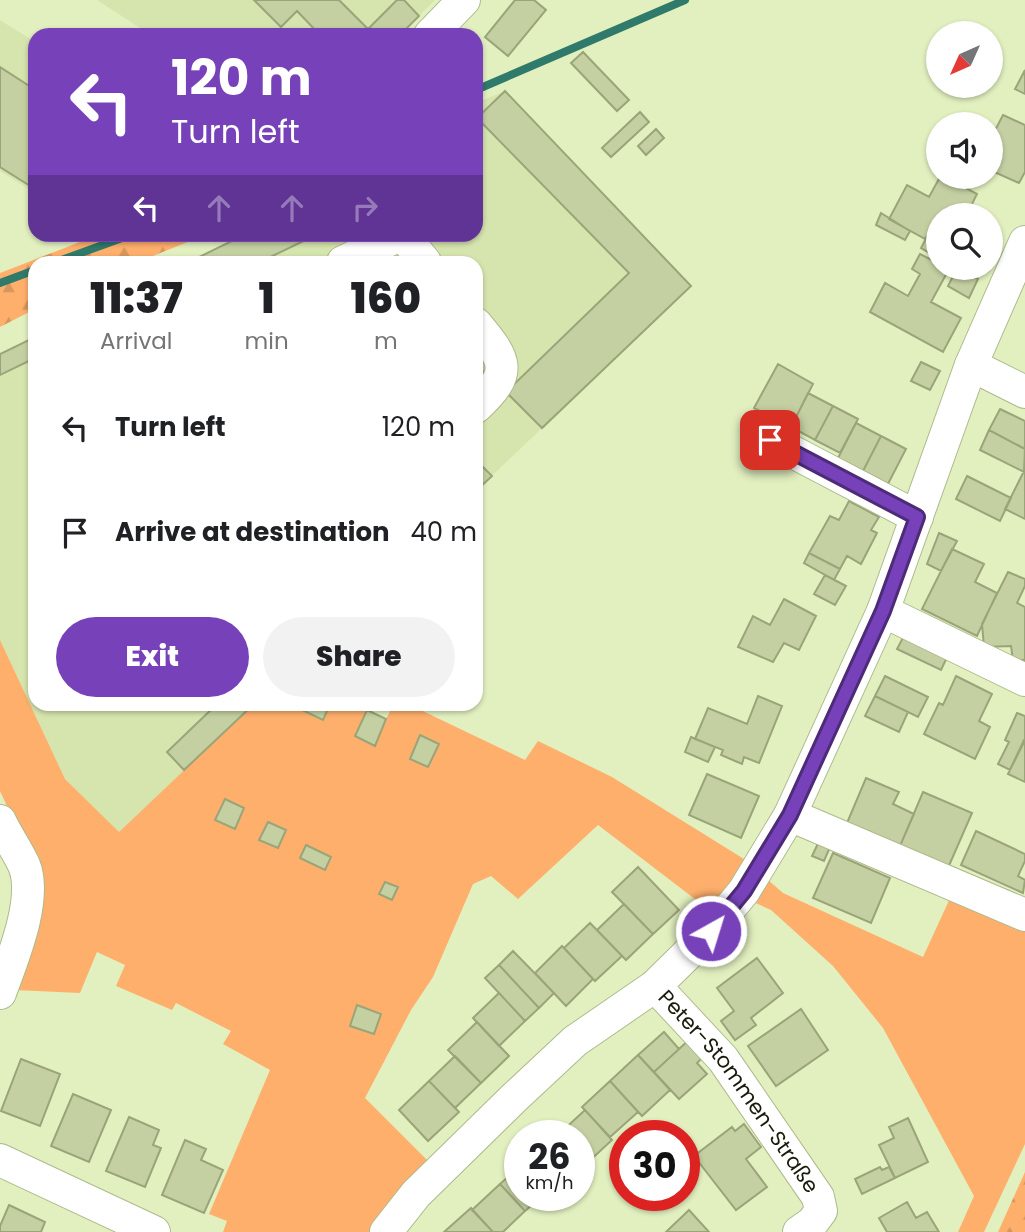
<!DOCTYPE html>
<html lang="en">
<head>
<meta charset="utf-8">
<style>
	body { margin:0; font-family:Poppins,sans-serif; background:#f2f2f2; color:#202124; height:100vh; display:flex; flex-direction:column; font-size:26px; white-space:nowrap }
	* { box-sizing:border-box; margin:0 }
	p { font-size:23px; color:#757577 }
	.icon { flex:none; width:38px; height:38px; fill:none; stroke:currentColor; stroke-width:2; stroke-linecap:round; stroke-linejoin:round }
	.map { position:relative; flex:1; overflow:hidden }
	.drawer { position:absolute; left:28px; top:256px; width:455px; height:455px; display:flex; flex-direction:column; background:#fff; border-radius:21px; box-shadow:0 2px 5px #0004 }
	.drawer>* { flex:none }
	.top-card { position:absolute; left:28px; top:28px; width:455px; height:214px; border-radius:21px; box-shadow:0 2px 5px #0004; background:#7742b9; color:#fff; overflow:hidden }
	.needle { width:46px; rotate:225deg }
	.fabs { position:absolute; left:926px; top:21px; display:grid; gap:14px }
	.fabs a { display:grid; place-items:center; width:77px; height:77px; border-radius:50%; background:#fff; box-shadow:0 2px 5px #0004; font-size:35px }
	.speed { position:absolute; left:504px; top:1120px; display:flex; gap:14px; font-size:35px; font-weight:700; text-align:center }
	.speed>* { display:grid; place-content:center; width:91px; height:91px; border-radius:50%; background:#fff; box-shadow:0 2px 5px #0004; line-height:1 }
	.speed small { font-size:18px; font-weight:400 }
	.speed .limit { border:10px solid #d22; background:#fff; color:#111 }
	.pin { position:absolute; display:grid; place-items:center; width:60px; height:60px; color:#fff; margin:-30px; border-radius:14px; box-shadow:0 4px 10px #0006 }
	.me { position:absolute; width:77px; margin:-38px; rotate:39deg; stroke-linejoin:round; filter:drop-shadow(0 0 5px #0008) }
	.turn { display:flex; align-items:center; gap:24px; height:147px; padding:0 28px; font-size:32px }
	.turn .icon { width:91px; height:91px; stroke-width:2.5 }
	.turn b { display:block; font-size:49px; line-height:60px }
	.lanes { display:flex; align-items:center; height:66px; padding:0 28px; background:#0003; justify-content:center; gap:35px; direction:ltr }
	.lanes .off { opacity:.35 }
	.eta { display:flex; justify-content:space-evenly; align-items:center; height:119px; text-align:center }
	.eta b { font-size:42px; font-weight:800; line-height:49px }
	.action { display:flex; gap:14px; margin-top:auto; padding:14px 28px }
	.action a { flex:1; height:80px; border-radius:42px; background:#7742b9; color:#fff; font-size:28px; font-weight:800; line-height:80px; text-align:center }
	.action a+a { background:#f2f2f2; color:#202124 }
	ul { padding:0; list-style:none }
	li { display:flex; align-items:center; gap:21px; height:105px; padding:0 28px }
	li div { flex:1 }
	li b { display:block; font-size:26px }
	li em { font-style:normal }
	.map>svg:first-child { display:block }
	.built { fill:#d6e5ae }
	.green { fill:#feaf6c }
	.forest { fill:url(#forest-firs) }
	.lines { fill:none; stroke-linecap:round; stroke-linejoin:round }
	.stream { stroke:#2f7a6a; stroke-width:8 }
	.building { fill:#c4d0a2; stroke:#99a579; stroke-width:2 }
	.minor-casing { stroke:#aeba8d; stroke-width:34 }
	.minor { stroke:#fff; stroke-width:32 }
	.route-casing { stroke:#4d2b78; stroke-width:18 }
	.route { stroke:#7742b9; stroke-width:12 }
	.labels { text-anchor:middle; stroke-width:5; stroke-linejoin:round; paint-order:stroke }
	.street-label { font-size:21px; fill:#181c0b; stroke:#effdcd }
</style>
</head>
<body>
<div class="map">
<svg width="1025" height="1232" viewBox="0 0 1025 1232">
	<defs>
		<pattern id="forest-firs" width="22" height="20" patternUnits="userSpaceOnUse" patternTransform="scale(1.75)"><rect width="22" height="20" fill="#feaf6c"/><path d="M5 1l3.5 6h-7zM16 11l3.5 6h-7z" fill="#d9965c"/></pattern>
	</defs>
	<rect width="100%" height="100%" fill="#e2f0c0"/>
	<path class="built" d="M97,0H435L400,35H151Z
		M0,20L35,42V193L0,171Z
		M505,91L691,286L476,491V262H189L246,235L476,234V103Z
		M35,337V704H254L119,833L65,779L0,640V354Z"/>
	<path class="green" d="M0,640L65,779L119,832L254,704H351L386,719L394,704H408L525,760L538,741L612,777L744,859L783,893L923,957L952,894L1025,924V1144L984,1232H958L974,1196L883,1028L833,966L771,910L725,889L708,909L598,825L518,899L491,876L473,884L433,977L411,1010L365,1098L428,1161L391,1199L373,1232H223L227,1221L209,1214L270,1070L223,1044L231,1031L176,1003L172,1010L116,986L125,965L97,952L80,993L14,990L12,817L0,791Z"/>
	<path class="forest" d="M98,235H205L138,262H35V309L0,327V273Z
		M1025,1172V1232H998Z"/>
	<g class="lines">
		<path class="stream" d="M476,90L685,0
			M56,262L133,234
			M0,283L35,270"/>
	</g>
	<path class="building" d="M254,0H339L368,29L397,0H404L419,16L400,35H320L297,11L281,27Z
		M515,0H534L546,10L508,56L485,37Z
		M583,52L629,100L617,111L571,63Z
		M0,67L34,89L30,95L35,99V123L31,130L35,132V189L0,167Z
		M1025,70V94L1015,89Z
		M505,91L691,286L542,428L506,392L629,273L477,118Z
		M640,112L649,122L611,157L602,148Z
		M1003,115L1025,125V172L1019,183L990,170V140Z
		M656,129L664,138L646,155L638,146Z
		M940,177H945L977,194L967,214L970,215H938V233L931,229L925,239L889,219L907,185L929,197Z
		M881,213L910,231L905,240L876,225Z
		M931,229L938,233V258L921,248Z
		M246,234H318L260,262H189Z
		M920,254L938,263V268L949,269L931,302L961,318L943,352L870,312L885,283L908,296L920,274L912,269Z
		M957,268L978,279L969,298L948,286Z
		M35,337V358L0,375V354Z
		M476,353L489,367L476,378Z
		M921,362L940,371L930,390L911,381Z
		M778,364L813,384L791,427L754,408Z
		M808,393L833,406L815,440L791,427Z
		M833,406L858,419L840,453L815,440Z
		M1000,409L1025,421V449L989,430Z
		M856,423L881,436L863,471L838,458Z
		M989,430L1025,449L1024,472L980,450Z
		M881,436L906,449L888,484L863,471Z
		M476,460L492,476L476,491Z
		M1025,469V519L1005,509Z
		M967,476L1011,498L1000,521L956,499Z
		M849,501L879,517L871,530L877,533L861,564L847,556L840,569L809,553L830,516L839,520Z
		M939,533L957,541L941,571L927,564Z
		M952,549L984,564L975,582L997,593L977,636L922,609Z
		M809,553L840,569L834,580L804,563Z
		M1008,572L1025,579V586L1017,603L1025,607V660H1013L1011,646L984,647L982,624Z
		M825,575L846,586L835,605L814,594Z
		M784,599L816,616L799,650L784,643L773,662L738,647L753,616L770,625Z
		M907,630L950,651L941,670L897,649Z
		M885,676L928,697L918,717L875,696Z
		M956,676L992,694L979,721L990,727L975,759L924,734L939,703L943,705Z
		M758,696L782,706L759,763L744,757L742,764L721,755L723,750L695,739L708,708L747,724Z
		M875,696L908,712L899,732L865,716Z
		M217,704H254L184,770L167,752Z
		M302,704H330L323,720L300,709Z
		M367,710L386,719L375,746L355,736Z
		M1017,713L1025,716V740L1010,770L998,764L1009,742L1005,740Z
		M420,735L439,744L428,767L410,759Z
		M691,737L715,747L708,762L685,752Z
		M1024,740H1025V782L1008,774Z
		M707,774L759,796L741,838L689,815Z
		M866,778L899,792L893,804L914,814L900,846L847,823Z
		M923,792L972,813L948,868L900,846Z
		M225,799L244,808L235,829L215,820Z
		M268,822L286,830L278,848L259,840Z
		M976,831L1025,854V861L1018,876L1025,880L1023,893L961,865Z
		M822,835L833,840L824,861L812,856Z
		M306,845L331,857L325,870L300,858Z
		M833,853L890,878L871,923L813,898Z
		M638,867L679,910L653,934L612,892Z
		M385,882L398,887L392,900L379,894Z
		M624,904L653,934L626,960L597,930Z
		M590,923L622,956L595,981L564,948Z
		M562,946L593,979L566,1006L535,973Z
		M513,951L554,993L539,1008L499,965Z
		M757,958L783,993L751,1018L756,1025L735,1040L721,1021L734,1011L717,988Z
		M499,965L539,1008L525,1021L485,978Z
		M499,993L525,1021L499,1046L473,1018Z
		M357,1005L381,1014L374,1034L350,1026Z
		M801,1009L828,1050L776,1086L748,1046Z
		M477,1022L509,1056L481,1083L448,1050Z
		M664,1032L679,1049L654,1072L638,1055Z
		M691,1038L706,1054L697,1063L707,1074L679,1099L654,1072Z
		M638,1055L670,1090L642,1116L610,1081Z
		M455,1056L481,1083L455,1108L429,1081Z
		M21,1059L60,1074L40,1126L1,1111Z
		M429,1081L459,1112L428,1141L399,1110Z
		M610,1081L638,1112L610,1137L582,1107Z
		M73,1094L111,1110L89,1162L51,1146Z
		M585,1110L612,1140L585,1165L579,1158V1136L558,1135Z
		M129,1117L159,1130L153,1145L161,1148L145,1187L106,1171Z
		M908,1118L928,1162L895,1178L879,1145L894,1138L889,1127Z
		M744,1124L761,1147L746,1159L767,1187L736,1210L694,1156L732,1127L735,1131Z
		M185,1140L206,1149L201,1160L223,1170L204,1213L162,1195Z
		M520,1166V1195H543L525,1211L500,1184Z
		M880,1167L882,1170L889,1167L895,1178L862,1194L855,1179Z
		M500,1184L525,1211L503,1232H493L472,1210Z
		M907,1202L916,1218L927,1212L939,1232H887L879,1218Z
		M9,1205L45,1222L41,1232H0V1226Z
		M471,1208L493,1232H444Z
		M689,1210L709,1232H666Z"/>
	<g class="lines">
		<defs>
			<g id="minor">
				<path d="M430,35L464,0"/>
				<path d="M402,234L425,262"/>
				<path d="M343,262L402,234"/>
				<path d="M476,324C506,360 514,372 476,407"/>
				<path d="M971,365L1025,392"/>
				<path d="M770,440L917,517"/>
				<path d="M883,611L1025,680"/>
				<path d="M790,815L1025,915"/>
				<path d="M0,821C7,836 17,850 24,865C38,899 12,960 0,993"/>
				<path id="s1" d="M655,986L723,1059L818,1197L821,1211L812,1223L799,1232"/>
				<path d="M0,1160L154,1232"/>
				<path d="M386,1232L416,1194L515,1097L575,1041L655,986L711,931L744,891L790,815L883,611L971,365L1025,242"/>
			</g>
		</defs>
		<use href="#minor" class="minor-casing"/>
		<use href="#minor" class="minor"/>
	</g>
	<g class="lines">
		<defs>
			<path id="route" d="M711,931L744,891L790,815L883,611L917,517L770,440"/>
		</defs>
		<use href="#route" class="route-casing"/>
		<use href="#route" class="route"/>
	</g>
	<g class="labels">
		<g class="street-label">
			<text dy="7" stroke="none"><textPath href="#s1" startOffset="135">Peter-Stommen-Straße</textPath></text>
		</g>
	</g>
</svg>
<div class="fabs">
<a><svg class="needle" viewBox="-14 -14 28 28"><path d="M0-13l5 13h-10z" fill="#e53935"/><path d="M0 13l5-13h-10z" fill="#757577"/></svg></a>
<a><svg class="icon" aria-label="sound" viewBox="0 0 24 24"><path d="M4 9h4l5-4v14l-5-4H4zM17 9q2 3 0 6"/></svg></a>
<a><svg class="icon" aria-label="search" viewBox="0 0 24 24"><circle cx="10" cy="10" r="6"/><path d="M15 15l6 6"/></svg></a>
</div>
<div class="speed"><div>26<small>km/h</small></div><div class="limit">30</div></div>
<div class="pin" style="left:770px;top:440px;background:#d93025"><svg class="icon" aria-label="arrive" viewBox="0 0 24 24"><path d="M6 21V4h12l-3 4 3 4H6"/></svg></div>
<svg class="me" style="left:711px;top:931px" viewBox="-20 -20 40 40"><circle r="17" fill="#7742b9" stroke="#fff" stroke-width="3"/><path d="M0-11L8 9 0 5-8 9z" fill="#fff"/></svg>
<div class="top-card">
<div class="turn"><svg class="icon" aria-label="left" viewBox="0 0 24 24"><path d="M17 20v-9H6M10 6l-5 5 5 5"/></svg><div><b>120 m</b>Turn left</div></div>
<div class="lanes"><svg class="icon" aria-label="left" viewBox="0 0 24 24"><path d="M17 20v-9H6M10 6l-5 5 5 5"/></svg><svg class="icon off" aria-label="ahead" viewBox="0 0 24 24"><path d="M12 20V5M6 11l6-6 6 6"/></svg><svg class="icon off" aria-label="ahead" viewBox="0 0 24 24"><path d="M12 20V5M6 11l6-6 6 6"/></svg><svg class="icon off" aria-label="right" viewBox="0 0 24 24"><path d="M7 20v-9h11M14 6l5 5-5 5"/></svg></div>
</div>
<section class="drawer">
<div class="eta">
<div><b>11:37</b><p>Arrival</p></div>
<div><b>1</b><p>min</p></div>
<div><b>160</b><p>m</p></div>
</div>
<ul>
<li><svg class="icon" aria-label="left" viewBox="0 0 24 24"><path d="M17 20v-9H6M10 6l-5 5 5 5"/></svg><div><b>Turn left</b></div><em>120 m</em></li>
<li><svg class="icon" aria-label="arrive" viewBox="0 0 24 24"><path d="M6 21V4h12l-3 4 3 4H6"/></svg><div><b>Arrive at destination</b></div><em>40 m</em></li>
</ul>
<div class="action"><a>Exit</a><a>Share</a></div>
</section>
</div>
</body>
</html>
